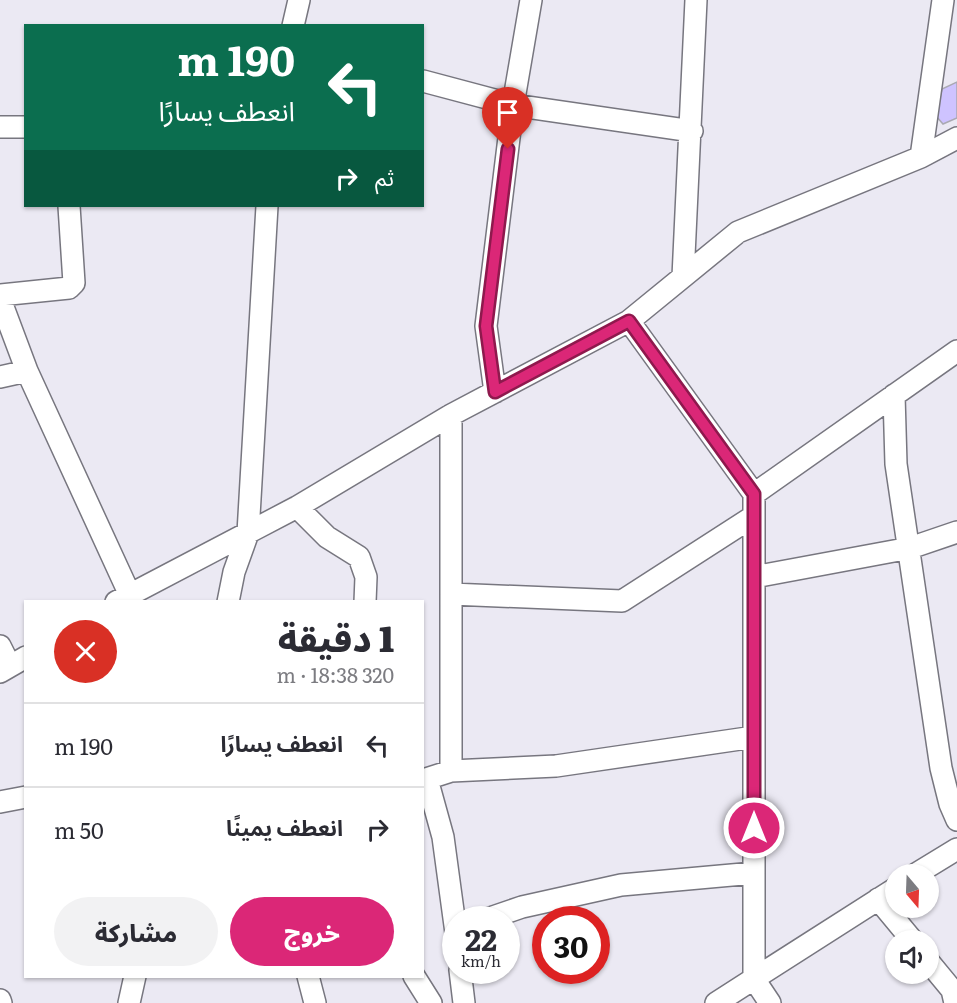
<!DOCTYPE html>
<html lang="ar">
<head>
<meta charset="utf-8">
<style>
	body { margin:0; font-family:Literata,"Noto Sans Arabic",serif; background:#f2f2f3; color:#2b2b33; direction:rtl; height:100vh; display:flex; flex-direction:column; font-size:22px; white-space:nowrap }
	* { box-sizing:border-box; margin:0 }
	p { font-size:20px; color:#7c7c81 }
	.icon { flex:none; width:33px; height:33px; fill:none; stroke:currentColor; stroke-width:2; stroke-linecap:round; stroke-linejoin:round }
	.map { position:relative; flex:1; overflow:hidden; direction:ltr }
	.details { position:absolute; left:24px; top:600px; width:400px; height:378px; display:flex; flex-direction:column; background:#fff; border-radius:0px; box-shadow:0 2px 4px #0004; direction:rtl }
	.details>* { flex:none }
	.top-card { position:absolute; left:24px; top:24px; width:400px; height:183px; border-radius:0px; box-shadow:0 2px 4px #0004; direction:rtl; background:#0b6e4f; color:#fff; overflow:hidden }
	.needle { width:39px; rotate:161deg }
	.fabs { position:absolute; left:885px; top:864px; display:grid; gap:12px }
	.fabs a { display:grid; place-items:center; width:54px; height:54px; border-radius:50%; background:#fff; box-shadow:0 2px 4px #0004; font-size:30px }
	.speed { position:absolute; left:442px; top:906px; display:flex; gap:12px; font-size:30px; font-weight:700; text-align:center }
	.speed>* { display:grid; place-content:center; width:78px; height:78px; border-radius:50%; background:#fff; box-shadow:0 2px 4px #0004; line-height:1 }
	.speed small { font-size:15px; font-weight:400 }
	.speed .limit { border:9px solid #d22; background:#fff; color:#111 }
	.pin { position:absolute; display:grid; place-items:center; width:51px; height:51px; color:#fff; margin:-62px -26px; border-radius:50% 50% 50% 0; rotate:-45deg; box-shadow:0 0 6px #0007 }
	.pin .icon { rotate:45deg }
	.me { position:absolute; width:66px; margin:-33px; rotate:0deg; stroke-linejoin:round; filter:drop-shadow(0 0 4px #0008) }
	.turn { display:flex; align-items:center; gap:21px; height:126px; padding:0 30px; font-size:27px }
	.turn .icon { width:78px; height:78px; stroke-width:2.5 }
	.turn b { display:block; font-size:42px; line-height:51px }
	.then { display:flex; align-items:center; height:57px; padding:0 30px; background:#0003; gap:12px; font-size:22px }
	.round { display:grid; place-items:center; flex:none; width:63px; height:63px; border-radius:32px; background:#f2f2f3 }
	.summary { display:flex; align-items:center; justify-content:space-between; height:102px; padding:0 30px }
	h1 { font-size:36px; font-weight:800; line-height:45px }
	.button { display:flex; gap:12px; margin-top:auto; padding:12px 30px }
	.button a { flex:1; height:69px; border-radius:36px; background:#db2777; color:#fff; font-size:24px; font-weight:800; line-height:69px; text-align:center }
	.button a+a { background:#f2f2f3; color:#2b2b33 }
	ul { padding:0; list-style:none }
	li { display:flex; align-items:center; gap:18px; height:84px; padding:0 30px; border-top:2px solid #e1e1e2 }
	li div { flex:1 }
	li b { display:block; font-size:22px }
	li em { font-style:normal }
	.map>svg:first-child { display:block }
	.building { fill:#cec3ff; stroke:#aaa9b2; stroke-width:1.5 }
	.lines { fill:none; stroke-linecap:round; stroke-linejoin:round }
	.minor-casing { stroke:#77767f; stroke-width:24 }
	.minor { stroke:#fff; stroke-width:21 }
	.route-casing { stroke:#8e194d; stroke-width:15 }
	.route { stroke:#db2777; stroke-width:10 }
</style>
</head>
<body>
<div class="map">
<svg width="957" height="1003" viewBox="0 0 957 1003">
	<rect width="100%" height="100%" fill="#ebe9f3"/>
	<path class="building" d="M957,82V118L943,124L936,116L942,89Z"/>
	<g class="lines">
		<defs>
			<path id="minor" d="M293,26L299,0
				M423,81L513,105L692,131
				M0,127H26
				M921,157L943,0
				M683,277L696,0
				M0,295L69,288L74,283L69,206
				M0,299L27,371L129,593
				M629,321L754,494V979L770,1003
				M0,377L27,371
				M495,392L486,326L513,105L531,0
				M894,395L896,464L941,768L950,804L957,820
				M451,415V771
				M754,494L957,351
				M297,507L327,537L359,557L366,577L365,602
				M754,577L910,548L957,532
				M451,594L622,601L754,516
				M116,602L297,507L451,415L629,321L738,232L921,157L957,138
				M228,602L234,572L248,533L267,206
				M0,646L10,666
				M0,672L26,657
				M427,779L443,837L456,933
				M423,780L451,771L556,766L754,737
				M0,802L26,797
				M916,874L957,849
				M878,899L912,940
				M484,920L522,907L621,885L754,873
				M928,961L952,990L955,1003
				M460,970L464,1003
				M308,976L315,1003
				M414,976L431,1003
				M0,1000L1,1003
				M129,1003L135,976
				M716,1003L896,888"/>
		</defs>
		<use href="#minor" class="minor-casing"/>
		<use href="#minor" class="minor"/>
	</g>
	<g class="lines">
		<defs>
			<path id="route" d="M508,149L486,326L495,392L629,321L754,494V828"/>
		</defs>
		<use href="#route" class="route-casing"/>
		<use href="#route" class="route"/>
	</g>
</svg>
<div class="fabs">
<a><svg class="needle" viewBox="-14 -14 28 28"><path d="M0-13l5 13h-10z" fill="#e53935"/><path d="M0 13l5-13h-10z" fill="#7c7c81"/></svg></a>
<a><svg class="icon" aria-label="sound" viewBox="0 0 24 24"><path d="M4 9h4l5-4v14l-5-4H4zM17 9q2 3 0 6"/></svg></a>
</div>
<div class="speed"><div>22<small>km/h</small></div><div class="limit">30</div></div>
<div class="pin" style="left:508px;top:149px;background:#d93025"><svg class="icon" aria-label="arrive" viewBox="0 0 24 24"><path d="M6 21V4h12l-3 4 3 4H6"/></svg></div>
<svg class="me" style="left:754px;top:828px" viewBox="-20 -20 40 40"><circle r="17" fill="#db2777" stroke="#fff" stroke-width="3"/><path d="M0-11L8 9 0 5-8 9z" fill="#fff"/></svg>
<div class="top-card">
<div class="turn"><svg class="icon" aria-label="left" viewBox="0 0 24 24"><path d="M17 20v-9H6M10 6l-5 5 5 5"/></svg><div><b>190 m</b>انعطف يسارًا</div></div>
<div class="then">ثم<svg class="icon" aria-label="right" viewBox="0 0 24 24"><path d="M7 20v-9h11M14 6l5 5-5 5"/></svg></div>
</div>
<section class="details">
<div class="summary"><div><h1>1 دقيقة</h1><p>320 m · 18:38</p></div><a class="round" style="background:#d93025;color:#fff"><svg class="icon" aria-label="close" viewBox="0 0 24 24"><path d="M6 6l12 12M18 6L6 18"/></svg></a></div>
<ul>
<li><svg class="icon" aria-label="left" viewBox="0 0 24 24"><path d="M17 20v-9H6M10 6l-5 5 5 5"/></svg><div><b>انعطف يسارًا</b></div><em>190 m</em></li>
<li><svg class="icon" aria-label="right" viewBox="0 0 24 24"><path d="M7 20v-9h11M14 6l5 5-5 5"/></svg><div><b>انعطف يمينًا</b></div><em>50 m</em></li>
</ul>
<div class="button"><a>خروج</a><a>مشاركة</a></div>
</section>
</div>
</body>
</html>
